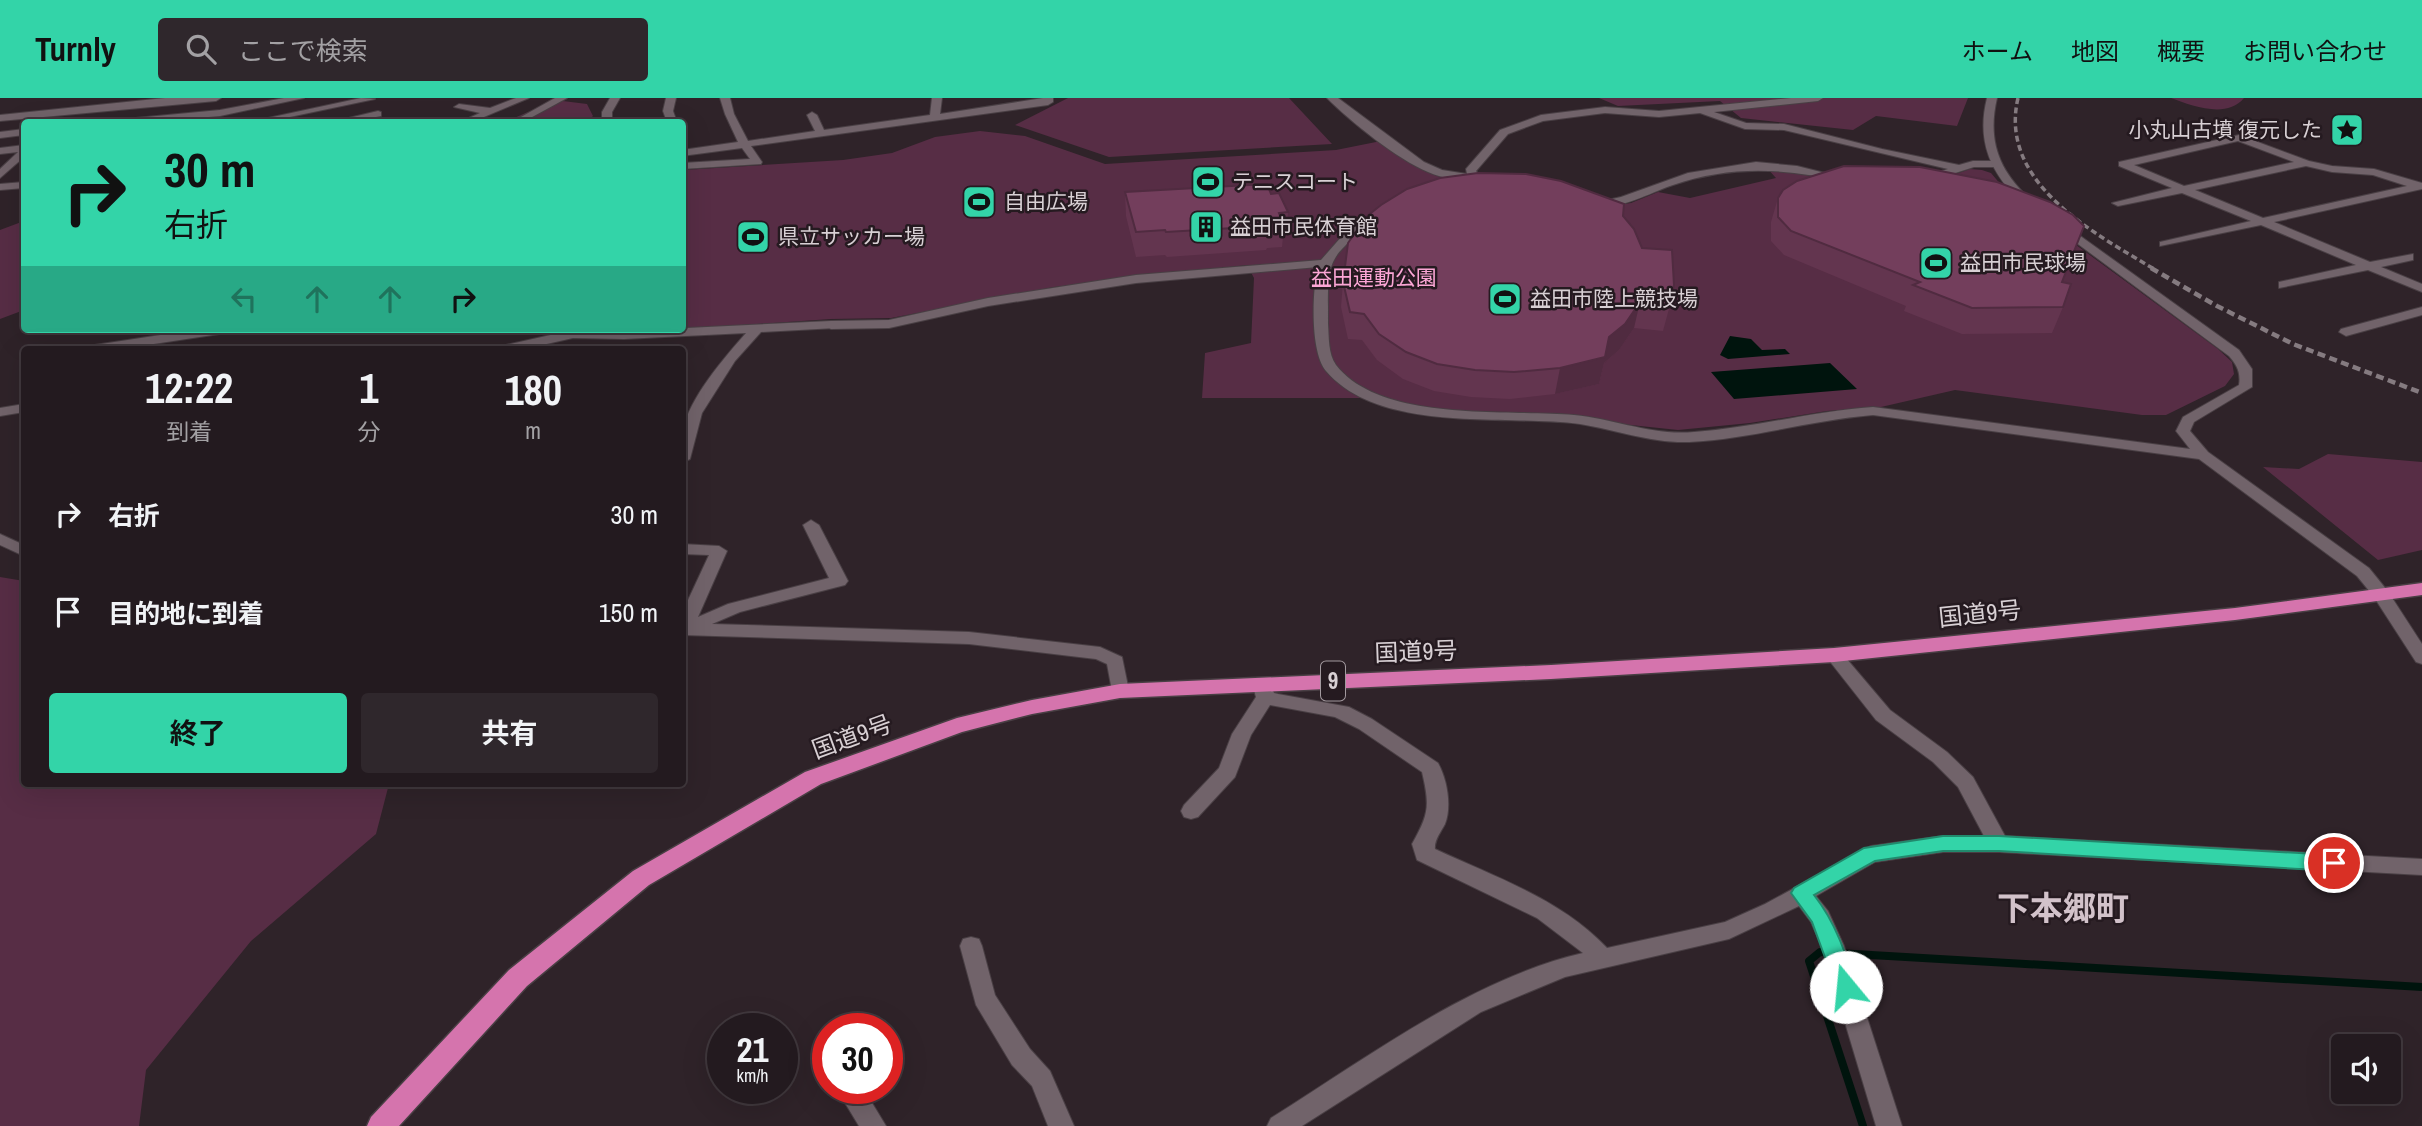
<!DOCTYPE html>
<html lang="ja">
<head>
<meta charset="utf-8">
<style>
	body { margin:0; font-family:"Archivo Narrow","Noto Sans JP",sans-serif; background:#2f272c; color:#f1f3f6; height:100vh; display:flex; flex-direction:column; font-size:26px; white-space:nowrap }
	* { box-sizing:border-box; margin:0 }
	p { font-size:23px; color:#a3a1a4 }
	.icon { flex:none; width:38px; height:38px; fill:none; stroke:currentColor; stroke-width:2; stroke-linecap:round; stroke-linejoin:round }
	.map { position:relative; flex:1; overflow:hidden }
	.details { position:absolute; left:21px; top:248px; width:665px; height:441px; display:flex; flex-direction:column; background:#231a1f; border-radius:7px; box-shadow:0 7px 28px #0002,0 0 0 2px #40383d }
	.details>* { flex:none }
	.banner { position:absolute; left:21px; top:21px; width:665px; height:214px; border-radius:7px; box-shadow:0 7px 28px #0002,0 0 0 2px #40383d; background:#33d4a8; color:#111; overflow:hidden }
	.tools { position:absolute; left:2331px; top:936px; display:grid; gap:14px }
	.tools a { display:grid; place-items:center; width:70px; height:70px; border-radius:7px; background:#231a1f; box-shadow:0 7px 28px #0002,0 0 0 2px #40383d; font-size:35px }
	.speed { position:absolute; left:707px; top:915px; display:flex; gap:14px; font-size:35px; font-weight:700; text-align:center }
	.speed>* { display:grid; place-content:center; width:91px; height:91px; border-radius:50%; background:#231a1f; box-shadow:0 7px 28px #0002,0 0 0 2px #40383d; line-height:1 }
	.speed small { font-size:18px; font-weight:400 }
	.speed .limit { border:10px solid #d22; background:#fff; color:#111 }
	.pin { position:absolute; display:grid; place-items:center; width:60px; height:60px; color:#fff; margin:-30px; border:4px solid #fff; border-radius:50%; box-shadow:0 2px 7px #0007 }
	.me { position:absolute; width:77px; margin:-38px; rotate:343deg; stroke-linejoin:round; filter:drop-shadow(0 0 5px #0008) }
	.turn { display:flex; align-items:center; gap:24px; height:147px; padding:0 28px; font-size:32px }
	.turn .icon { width:91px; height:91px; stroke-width:2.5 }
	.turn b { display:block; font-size:49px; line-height:60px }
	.lanes { display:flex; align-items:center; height:66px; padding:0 28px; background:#0003; justify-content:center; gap:35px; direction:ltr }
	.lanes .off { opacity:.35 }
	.eta { display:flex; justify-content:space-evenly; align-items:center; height:119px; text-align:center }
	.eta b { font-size:42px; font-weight:700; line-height:49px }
	.cta { display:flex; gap:14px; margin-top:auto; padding:14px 28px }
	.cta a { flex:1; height:80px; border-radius:7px; background:#33d4a8; color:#111; font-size:28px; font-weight:700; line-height:80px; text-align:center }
	.cta a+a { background:#2f272c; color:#f1f3f6 }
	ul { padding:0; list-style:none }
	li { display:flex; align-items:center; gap:21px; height:98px; padding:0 28px }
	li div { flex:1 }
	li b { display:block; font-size:26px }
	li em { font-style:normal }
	header { display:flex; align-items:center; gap:42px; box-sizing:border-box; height:98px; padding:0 35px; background:#33d4a8; color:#111 }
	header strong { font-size:33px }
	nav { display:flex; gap:38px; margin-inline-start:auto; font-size:24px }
	.search { width:490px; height:63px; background:#2f272c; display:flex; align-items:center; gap:18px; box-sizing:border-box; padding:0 24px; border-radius:7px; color:#a3a1a4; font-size:26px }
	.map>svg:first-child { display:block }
	.green { fill:#572d45 }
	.water { fill:#00140d }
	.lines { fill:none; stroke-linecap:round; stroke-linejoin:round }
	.stream { stroke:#00140d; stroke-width:8 }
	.minor-casing { stroke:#493f44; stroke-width:2 }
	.tertiary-casing { stroke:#493f44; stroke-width:2 }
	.trunk-casing { stroke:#493f44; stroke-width:3 }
	.minor { fill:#71636a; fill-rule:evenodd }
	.tertiary { fill:#71636a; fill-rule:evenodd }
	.trunk { fill:#d574ad; fill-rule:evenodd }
	.rail-far1 { stroke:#857b80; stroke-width:3.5; stroke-dasharray:6 3.5; stroke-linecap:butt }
	.rail { stroke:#857b80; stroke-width:4.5; stroke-dasharray:8 4.5; stroke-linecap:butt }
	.wall { fill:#63354f }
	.shaded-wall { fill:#502b40 }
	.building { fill:#733e5c; stroke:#502b40; stroke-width:2 }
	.route { fill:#33d4a8; stroke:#218a6d; stroke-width:2 }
	.labels { text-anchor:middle; stroke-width:5; stroke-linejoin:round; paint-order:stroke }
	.far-poi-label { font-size:21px; fill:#d8d0d4; stroke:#251a20; text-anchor:start }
	.far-park-label { font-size:21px; fill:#fba6d5; stroke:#251a20 }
	.shield { fill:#251a20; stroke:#a2999e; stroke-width:2 }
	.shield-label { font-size:23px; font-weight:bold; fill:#d8d0d4 }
	.street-label { font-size:24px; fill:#d8d0d4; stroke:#251a20 }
	.near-quarter-label { font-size:33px; font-weight:bold; fill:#d2c2ca; stroke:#251a20 }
</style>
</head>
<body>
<header>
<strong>Turnly</strong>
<div class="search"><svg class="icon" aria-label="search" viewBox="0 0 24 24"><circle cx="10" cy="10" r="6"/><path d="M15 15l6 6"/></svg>ここで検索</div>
<nav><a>ホーム</a><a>地図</a><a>概要</a><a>お問い合わせ</a></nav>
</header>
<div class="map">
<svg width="2422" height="1028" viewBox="0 0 2422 1028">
	<rect width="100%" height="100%" fill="#2f2329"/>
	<path class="green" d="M1068,0H1289L1332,46L1109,59L1015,27Z
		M1599,0H1968L1957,28L1876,18L1853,32L1741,20L1720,3L1618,8Z
		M2171,0H2244C2227,21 2192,8 2171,0Z
		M555,2L587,6L593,18L587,24H505Z
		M980,33L1025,38L1105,66L1336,52L1381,43L1429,74L1608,108L1631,105L1658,94L1690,100L1776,80L1766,69L1785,70L1854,86L1939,82L1970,71L1982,72L1991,75L2012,100L2218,251L2232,264L2234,276L2225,288L2166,317H2142L1955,292L1881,309L1827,313L1750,325L1678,332L1508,314L1424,313L1371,300H1202L1205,255L1251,245L1254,180L1247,167L1054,189L891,220L831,221L683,231V72L843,62L892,55L935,39Z
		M24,123V212L0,221V132Z
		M2328,356L2422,364V452L2378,462L2263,369L2299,371Z
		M0,479L24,483V686H389L376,736L251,843L146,972L139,1028H0Z"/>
	<path class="water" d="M1730,238L1751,241L1762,252L1785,251L1790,256L1728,261L1720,257Z
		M1830,265L1857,291L1734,301L1711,274Z"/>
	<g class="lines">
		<path class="stream" d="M1863,1028L1809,863L1820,854L2422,889"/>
		<defs>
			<path id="minor" d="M165,0H221L216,3L0,23V17Z
				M284,0H304L220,18L151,24H120L125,21L220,12Z
				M361,0L375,1L266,24H249Z
				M516,0H529L472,24H460L480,15L454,9L459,6L490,10Z
				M555,0H567L523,24H512Z
				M610,0H620L612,14V24H602V14Z
				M666,0H676L673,13L677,24H667L663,13Z
				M720,0H730L734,16L748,43L815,33L807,17L812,14L817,17L824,32L930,17L932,0H942L940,16L1043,0H1053V4L1048,7L751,48L762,64L761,66L682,71V65L750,61L742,50L682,58V52L738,44L725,16Z
				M1327,0H1338L1424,64L1442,72L1467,76L1466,71L1500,32L1541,17L1605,9L1659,13L1791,0H1823L1818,3L1714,14L1746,25L1784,26L1882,51L1959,67L1973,63H1994L1999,66L1994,69H1974L1927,84L1923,83V79L1948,71L1784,32L1745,31L1700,15L1659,19L1605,15L1543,23L1508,36L1476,73L1486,85L1481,88C1464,83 1444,81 1428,74C1397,61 1351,24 1327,0Z
				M378,13L381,14V18L350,24H332Z
				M24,31V37L0,40V34Z
				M2239,37L2309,63L2332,68L2374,71L2422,85V91L2274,124L2370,164L2413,156V162L2381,169L2422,186V194L2368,172L2279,190V184L2356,167L2261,127L2160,148V144L2251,123L2182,95L2118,108L2112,105L2172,90L2119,68V64ZM2238,43L2294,64L2184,88L2134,67ZM2306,68L2332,74L2373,77L2407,88L2263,120L2195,92Z
				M24,47V59L0,80V71L18,54L0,56V50Z
				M1756,64L1797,68L1849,81L1844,84C1785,70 1731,67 1673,87C1654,93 1608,118 1590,106L1621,99L1688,75Z
				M24,84V90L0,92V86Z
				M2422,209V217L2346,238L2339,234L2341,231Z
				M831,223L836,224V230L761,234L735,263L702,315L690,361L682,365C682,355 681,343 683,332C689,300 725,259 746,235L624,241L573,240L520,252H495L497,249L573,232L624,233Z
				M200,231H233L226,235L114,252H81L88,248Z
				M24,306V314L0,318V310Z
				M811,422L819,427L848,483L845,487L740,514L712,526L969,534L1100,549L1122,559L1129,593L1127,598H1113L1107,566L1096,561L969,546L682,537V515L709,457L682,456V446L719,448L727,453L698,519L728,506L829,480L803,427Z
				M0,436L24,447V458L0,447Z
				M2381,491L2387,492L2422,546V566L2416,564L2372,496Z
				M1834,551L1840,553L1890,612L1947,654L1973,679L2005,738L2422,761V777L1999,754H1943L1875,764L1816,798L1828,813L1844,848L1902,1028H1876L1822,848L1811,824L1799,808L1729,841L1565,879L1481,914L1302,1028H1267L1271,1020C1367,960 1473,880 1583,855L1537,820L1417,762L1412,746C1429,716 1430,708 1422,674L1359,631L1335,619L1270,607L1251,637L1235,679L1198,719L1191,721L1184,719L1181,713L1184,707L1219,670L1232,636L1256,599L1252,586L1254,581H1268L1274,595L1278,596L1349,609L1372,621L1438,665C1447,681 1452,708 1445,726C1441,734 1434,742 1435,751C1495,779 1561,801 1607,850L1725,824L1765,806L1871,748L1943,738H1984L1958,689L1933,664L1876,622L1828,561L1825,557Z
				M971,839L979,841L982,848L995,897L1030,951L1050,973L1074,1028H1048L1032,988L1012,967L976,907L960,848L963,841Z
				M836,990H863L886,1028H859Z"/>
			<path id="tertiary" d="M1987,0H1997C1987,43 1999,73 2031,102V106H2023C1991,76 1976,44 1987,0Z
				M1375,115L1381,118L1379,120C1325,162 1328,159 1328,226C1329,239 1328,256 1336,267C1381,325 1508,311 1574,317C1616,321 1652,338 1694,334C1754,330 1813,313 1873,309L2190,351L2176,333L2183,319L2239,287C2241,275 2237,267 2229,258L2055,129L2065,127L2239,252L2252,271V289L2194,324L2190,333L2208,354L2369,470L2390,496L2381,501L2375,500L2357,478L2199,361L1873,317C1811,322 1751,341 1689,344C1650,345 1617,332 1580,326C1505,316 1380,336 1326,273C1310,254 1312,193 1318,169L1136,185L988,208L889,230L831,231L824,227L831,223L889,222L988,200L1136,177L1321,162L1343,137Z"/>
			<path id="trunk" d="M2422,485V497L2235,522L1834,564L1551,581L1120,600L1032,616L962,634L821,686L649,787L527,888L399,1028H367L371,1019L509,872L633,773L805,674L957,620L1032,602L1120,586L1551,567L1834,550L2235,510Z"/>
		</defs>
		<use href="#minor" class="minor-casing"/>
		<use href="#tertiary" class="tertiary-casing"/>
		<use href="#trunk" class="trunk-casing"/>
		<use href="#minor" class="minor"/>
		<use href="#tertiary" class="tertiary"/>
		<use href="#trunk" class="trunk"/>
		<path class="rail-far1" d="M2018,0C1998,85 2094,135 2154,171"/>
		<path class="rail" d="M2151,170L2217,208L2293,246L2422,295"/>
	</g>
	<path class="wall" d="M1125,94L1271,96L1288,114L1287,138L1283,139L1282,149L1267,150L1266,152L1167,159L1165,157L1136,159L1126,118Z
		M1778,100L2062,184L2063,209L2052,235L1962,236L1904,213L1906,208L1784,157L1771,143V124Z
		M1623,118L1642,150L1670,207L1663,233L1634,230L1619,252L1604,265L1599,286L1555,296L1510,301L1471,299L1434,293L1403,281L1377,262L1362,242L1348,241L1341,209L1343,184Z"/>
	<path class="shaded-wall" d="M1640,204L1634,230L1619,252L1604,265L1599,286L1555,296L1560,270Z"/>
	<path class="building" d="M1844,68L1920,69L1997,84L2050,104L2073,117L2084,128L2062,184L2071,186L2063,209L1972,210L1913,187L1920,184L1791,133L1778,119V100L1783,92L1797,83Z
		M1478,75L1526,76L1561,83L1624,106L1623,118L1634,131L1642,150L1672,152L1674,187L1670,207L1640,204L1625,226L1609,239L1605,259L1560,270L1514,274L1475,272L1437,266L1406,254L1379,236L1364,216L1350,214L1343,184L1348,145L1366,119L1381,107L1407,91L1440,80Z
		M1267,86L1271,96L1279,95L1288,114L1279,115L1283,125L1266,126L1267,128L1166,134L1165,132L1136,134L1125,94Z"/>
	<path class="route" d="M1943,738H1999L2334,757L2341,760L2344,765L2341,770L2334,773L1999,753H1943L1875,763L1814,797C1836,825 1846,856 1856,889L1853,895L1846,898L1838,895L1812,824L1791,795L1794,790L1864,750Z"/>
	<defs>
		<symbol id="sight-square" viewBox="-11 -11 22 22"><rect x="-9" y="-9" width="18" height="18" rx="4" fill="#33d4a8" stroke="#251a20"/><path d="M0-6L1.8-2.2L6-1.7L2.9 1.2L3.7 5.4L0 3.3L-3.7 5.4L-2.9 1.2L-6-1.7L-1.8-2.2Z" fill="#111"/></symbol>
		<symbol id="stadium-square" viewBox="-11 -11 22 22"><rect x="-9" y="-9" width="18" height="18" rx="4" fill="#33d4a8" stroke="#251a20"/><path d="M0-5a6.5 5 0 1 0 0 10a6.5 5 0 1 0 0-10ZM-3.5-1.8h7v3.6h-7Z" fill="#111"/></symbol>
		<symbol id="building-square" viewBox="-11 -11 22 22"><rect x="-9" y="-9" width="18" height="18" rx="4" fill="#33d4a8" stroke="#251a20"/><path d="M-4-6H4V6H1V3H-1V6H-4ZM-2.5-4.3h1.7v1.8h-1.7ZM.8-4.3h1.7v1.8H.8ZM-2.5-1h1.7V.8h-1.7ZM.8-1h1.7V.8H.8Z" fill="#111"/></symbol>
	</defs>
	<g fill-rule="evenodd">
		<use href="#sight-square" x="2328" y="13" width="38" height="38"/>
		<use href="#stadium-square" x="1189" y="65" width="38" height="38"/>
		<use href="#stadium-square" x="960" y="85" width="38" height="38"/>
		<use href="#building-square" x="1187" y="110" width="38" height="38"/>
		<use href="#stadium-square" x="734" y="120" width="38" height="38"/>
		<use href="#stadium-square" x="1917" y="146" width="38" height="38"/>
		<use href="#stadium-square" x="1486" y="182" width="38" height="38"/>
	</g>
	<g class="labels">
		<g class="far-poi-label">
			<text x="2322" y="39" text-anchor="end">小丸山古墳 復元した</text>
			<text x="1232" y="91">テニスコート</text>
			<text x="1004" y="111">自由広場</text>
			<text x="1230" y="136">益田市民体育館</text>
			<text x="778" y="146">県立サッカー場</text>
			<text x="1960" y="172">益田市民球場</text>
			<text x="1530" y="208">益田市陸上競技場</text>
		</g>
		<g class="far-park-label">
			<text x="1374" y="187">益田運動公園</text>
		</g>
		<rect class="shield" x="1321" y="563.5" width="24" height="39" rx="5"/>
		<g class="shield-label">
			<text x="1333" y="591">9</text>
		</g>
		<g class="street-label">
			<text transform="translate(1980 516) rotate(-6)" y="8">国道9号</text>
			<text transform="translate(1416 554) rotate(-2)" y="8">国道9号</text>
			<text transform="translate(852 639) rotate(-20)" y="8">国道9号</text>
		</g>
		<g class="near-quarter-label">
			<text x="2063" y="822">下本郷町</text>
		</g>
	</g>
</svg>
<div class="tools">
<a><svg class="icon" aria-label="sound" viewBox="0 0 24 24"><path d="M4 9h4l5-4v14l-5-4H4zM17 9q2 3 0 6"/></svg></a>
</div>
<div class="speed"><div>21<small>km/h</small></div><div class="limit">30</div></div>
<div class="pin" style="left:2334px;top:765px;background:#d93025"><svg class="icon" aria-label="arrive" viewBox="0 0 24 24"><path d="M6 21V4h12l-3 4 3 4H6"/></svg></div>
<svg class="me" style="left:1846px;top:889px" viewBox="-20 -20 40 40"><circle r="19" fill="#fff"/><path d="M0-13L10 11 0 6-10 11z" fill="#33d4a8"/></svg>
<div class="banner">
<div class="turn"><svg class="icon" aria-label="right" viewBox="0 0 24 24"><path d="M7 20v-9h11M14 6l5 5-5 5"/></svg><div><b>30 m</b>右折</div></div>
<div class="lanes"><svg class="icon off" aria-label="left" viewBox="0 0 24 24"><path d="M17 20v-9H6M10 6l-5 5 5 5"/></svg><svg class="icon off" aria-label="ahead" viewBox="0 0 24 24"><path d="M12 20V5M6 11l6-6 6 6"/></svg><svg class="icon off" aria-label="ahead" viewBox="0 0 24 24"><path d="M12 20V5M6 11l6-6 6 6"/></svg><svg class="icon" aria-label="right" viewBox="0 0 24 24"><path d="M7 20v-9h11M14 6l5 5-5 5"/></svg></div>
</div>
<section class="details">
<div class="eta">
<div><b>12:22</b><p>到着</p></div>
<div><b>1</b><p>分</p></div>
<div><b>180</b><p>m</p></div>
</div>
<ul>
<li><svg class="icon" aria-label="right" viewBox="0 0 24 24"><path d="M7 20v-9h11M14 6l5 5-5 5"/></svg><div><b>右折</b></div><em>30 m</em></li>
<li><svg class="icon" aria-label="arrive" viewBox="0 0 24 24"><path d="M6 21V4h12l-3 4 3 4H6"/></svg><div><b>目的地に到着</b></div><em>150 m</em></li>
</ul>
<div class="cta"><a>終了</a><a>共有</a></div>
</section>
</div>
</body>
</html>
